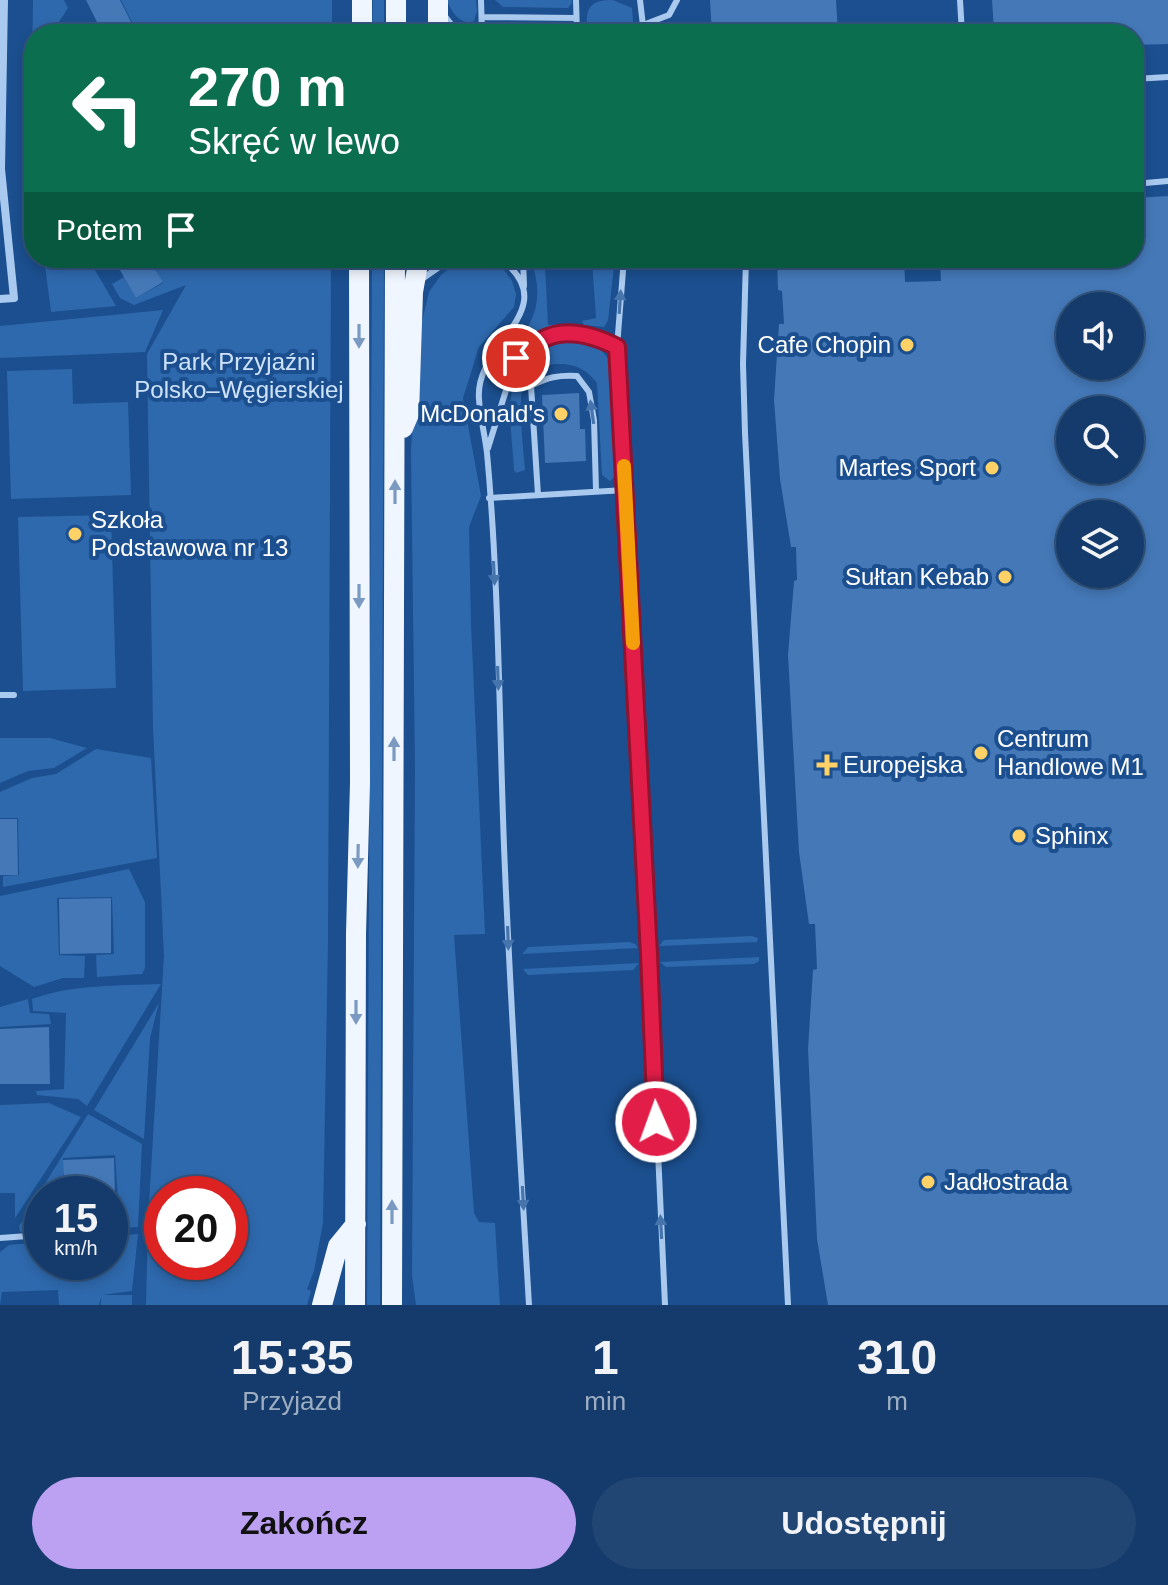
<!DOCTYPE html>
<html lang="pl">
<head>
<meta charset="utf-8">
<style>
	body { margin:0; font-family:Arial,sans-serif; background:#214673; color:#f1f3f6; height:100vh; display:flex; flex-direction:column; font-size:30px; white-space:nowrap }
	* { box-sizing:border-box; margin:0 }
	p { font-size:26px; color:#9dadc1 }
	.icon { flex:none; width:44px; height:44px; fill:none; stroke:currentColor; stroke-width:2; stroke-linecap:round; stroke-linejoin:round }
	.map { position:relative; height:1305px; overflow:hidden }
	.panel { display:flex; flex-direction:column; background:#143b6b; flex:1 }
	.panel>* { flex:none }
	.banner { position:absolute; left:24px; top:24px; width:1120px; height:244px; border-radius:32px; box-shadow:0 4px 12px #0003,0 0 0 2px #33557e; background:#0b6e4f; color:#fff; overflow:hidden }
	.buttons { position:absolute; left:1056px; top:292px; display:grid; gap:16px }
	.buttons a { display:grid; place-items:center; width:88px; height:88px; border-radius:50%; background:#143b6b; box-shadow:0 4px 12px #0003,0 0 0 2px #33557e; font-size:40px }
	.speed { position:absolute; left:24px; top:1176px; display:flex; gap:16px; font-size:40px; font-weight:700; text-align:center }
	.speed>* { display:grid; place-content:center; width:104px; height:104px; border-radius:50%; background:#143b6b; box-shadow:0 4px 12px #0003,0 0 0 2px #33557e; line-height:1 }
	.speed small { font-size:20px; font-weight:400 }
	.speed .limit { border:12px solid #d22; background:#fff; color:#111 }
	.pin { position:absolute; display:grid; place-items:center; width:68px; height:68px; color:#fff; margin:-34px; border:4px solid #fff; border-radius:50%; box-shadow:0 2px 8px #0007 }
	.me { position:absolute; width:88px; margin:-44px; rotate:358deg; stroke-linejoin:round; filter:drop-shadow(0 0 6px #0008) }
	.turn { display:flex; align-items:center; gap:28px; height:168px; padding:0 32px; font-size:36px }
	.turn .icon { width:104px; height:104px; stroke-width:2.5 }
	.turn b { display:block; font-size:56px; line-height:68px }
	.then { display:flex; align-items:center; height:76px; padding:0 32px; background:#0003; gap:16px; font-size:30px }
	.eta { display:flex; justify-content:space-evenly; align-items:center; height:136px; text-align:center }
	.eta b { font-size:48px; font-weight:600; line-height:56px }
	.primary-button { display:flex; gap:16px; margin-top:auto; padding:16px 32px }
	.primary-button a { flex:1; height:92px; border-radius:48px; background:#bca0f2; color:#111; font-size:32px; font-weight:600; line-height:92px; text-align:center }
	.primary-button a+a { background:#214673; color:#f1f3f6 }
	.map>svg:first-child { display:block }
	.green { fill:#2e69ad; fill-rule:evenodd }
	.building { fill:#4478b7; fill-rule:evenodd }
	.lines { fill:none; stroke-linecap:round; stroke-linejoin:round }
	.lane { stroke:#a9c9ee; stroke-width:6 }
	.street { stroke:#a9c9ee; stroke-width:8 }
	.primary { stroke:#f0f6ff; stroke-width:20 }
	.oneway { fill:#4674ac }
	.oneway2 { fill:#7b9ac1 }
	.route-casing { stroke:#92132f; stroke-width:20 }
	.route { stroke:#e11d48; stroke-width:14 }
	.slow { stroke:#f59e0b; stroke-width:14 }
	.poi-dot { fill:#ffd166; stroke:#1b4f8f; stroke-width:3 }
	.labels { text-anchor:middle; stroke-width:8; stroke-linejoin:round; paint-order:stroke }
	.poi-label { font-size:24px; fill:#fff; stroke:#1b4f8f; text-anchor:start }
	.park-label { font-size:24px; fill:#cfe3fa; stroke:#1b4f8f }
</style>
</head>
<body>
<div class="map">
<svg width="1168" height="1305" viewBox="0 0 1168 1305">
	<rect width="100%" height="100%" fill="#1b4f8f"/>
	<path class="green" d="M33,0H64L68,8L51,34H34L32,63Z
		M121,0H332V34H138Z
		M373,0H384V34H372Z
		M447,0H476L477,11L474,21C461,26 451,12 447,0Z
		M495,0H572V3L568,8L503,7Z
		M613,0L632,8L634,34H587C586,11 586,0 613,0Z
		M44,258H88L116,306L51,312Z
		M149,258H331L328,941L323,1223L314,1271L307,1289L311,1291L307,1305H146L148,1220L164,956L153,728L147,354L186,285L134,305L120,298L112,284L124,277L136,298L163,283ZM162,1194H230V1262H162Z
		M372,258H384L380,1305H367Z
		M530,258H557L558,263L545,265L548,325L562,324L519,347L515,343C539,319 543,290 530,258Z
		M577,258H615L608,320L604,327L584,325L582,321L596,318L592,260L577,261Z
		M476,259L493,262L504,270L512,281L516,294L514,307L479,347L463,398L481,496L469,527L471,624L485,934L454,935L474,1213L479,1222L495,1223L500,1305H416L412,1275L415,769L411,449L418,338L429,292L441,275L454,265Z
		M163,310L145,352L0,358V326Z
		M566,341C585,343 599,343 609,360L615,476L610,481L602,475L597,383C587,370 576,364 560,364C551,364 537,366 529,372C514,386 524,449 525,470L516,473L514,470C511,417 495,352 566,341Z
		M72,369L73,404L128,402L131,495L11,499L7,371Z
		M111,515L116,688L23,691L18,517Z
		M0,738H50L87,748L54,768L28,771L0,783Z
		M96,749L151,758L157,858L3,887V876L19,875L18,818H0V792L32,778L56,774Z
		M129,869L145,902V968L142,974L97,977L96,955L114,954L112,897L57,898L59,955L85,956L84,978H63L34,987L0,966V896Z
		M752,936L758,938L757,942L659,946L664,940Z
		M629,942L635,944L638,948L522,954L528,947Z
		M759,957V961L754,964L666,967L660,962Z
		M639,963L633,970L528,975L523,969Z
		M161,984L87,1106L78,1099L37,1095L36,1091L64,1089L66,1013L33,1011L32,999C72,984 119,986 161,984Z
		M28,999L30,1013L49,1014L51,1024L0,1027V1007Z
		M159,1003L150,1038L144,1139L94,1110Z
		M49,1103L81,1117L15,1218V1193H0V1105Z
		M88,1114L142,1144L138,1227L110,1229V1216L119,1215L115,1155L63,1158V1194H42V1228L20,1232L19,1226Z
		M138,1234L132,1291L102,1295H132V1305H101V1297L99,1305H59L58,1290L2,1292L0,1305V1252L9,1245L42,1242V1262H110V1237Z"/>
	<path class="building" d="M86,0H120L137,34H103Z
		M710,0H836L838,34H712Z
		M992,0H1168V44L1134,45V34H1105V31L1005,34V31H994Z
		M1168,196V1305H828L817,1239L808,1049L813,970L817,969L815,924H809L799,852L788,655L794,581L797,580L796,547H791L780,479L774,400L779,324H784L782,291L778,290L777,258H904L905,282L941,281L940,258H1134V198ZM1070,306H1130V366H1070ZM1070,410H1130V470H1070ZM1070,514H1130V574H1070Z
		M113,258H148L163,282L136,298Z
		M579,393L580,429H585L586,461L545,463L542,395Z
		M0,819H17L18,875H0Z
		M111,898V953L60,954L59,899Z
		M49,1027L50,1084H0V1029Z
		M114,1158L115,1194H64L63,1160Z"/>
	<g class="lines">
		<path class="lane" d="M481,0L482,34
			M576,0L577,34
			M640,0L644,34
			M960,0L962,34
			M444,15L459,34
			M482,17L576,18
			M643,25L669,15L677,0
			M1134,79L1168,77
			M1134,184L1168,181
			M500,258C567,310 474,342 479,399C480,417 485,435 487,453C499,583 499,715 504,846C510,999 520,1152 529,1305
			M523,258L524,286
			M624,258L617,347L649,954L665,1305
			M746,258L743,364L745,433L788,1305
			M422,279L452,258
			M488,448L516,358L548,337L569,334L595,336L617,347
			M538,495L531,386C547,377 559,375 577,376L589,392L594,420L596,490
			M489,498L625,490
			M0,695H14
			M0,1238L42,1235"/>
		<path class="street" d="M0,299L14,298L1,169L4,0"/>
		<path class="primary" d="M362,34V0
			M396,34V0
			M438,34V0
			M403,428L409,414L413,292L419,258
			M322,1305L338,1246L356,1224
			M355,1305L356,934L360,783L359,258
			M392,1305L395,258"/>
	</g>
	<defs><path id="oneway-solid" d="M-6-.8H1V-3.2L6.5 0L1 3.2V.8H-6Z" transform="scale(2)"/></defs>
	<g class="oneway">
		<use href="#oneway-solid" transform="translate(620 302) rotate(-86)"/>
		<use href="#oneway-solid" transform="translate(592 412) rotate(-98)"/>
		<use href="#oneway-solid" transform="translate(494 573) rotate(87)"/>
		<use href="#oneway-solid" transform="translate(498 678) rotate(88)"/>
		<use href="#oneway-solid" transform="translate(508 938) rotate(88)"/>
		<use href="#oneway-solid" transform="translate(523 1198) rotate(87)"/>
		<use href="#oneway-solid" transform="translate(661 1227) rotate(-93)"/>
	</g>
	<g class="oneway2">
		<use href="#oneway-solid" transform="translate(359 336) rotate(90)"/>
		<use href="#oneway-solid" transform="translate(395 492) rotate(-90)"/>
		<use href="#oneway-solid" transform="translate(359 596) rotate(90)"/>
		<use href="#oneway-solid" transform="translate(394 749) rotate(-90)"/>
		<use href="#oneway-solid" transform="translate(358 856) rotate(91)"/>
		<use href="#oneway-solid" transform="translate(356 1012) rotate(90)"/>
		<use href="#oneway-solid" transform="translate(392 1212) rotate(-90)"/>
	</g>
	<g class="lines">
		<defs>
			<path id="route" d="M516,358C526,351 537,341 548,337C571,328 597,337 617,347L649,954L656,1122"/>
		</defs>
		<use href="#route" class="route-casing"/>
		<use href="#route" class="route"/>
		<path class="slow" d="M624,466L633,643"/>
	</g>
	<g class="poi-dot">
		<circle cx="907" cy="345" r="8"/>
		<circle cx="561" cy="414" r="8"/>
		<circle cx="992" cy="468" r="8"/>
		<circle cx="75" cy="534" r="8"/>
		<circle cx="1005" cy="577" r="8"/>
		<circle cx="981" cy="753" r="8"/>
		<path d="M823 753h8v8h8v8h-8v8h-8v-8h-8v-8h8z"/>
		<circle cx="1019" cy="836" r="8"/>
		<circle cx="928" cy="1182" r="8"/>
	</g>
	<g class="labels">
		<g class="poi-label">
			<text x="891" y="353" text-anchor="end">Cafe Chopin</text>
			<text x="545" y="422" text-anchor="end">McDonald's</text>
			<text x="976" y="476" text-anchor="end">Martes Sport</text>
			<text x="91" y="528">Szkoła<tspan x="91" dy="28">Podstawowa nr 13</tspan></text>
			<text x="989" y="585" text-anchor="end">Sułtan Kebab</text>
			<text x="997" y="747">Centrum<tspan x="997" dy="28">Handlowe M1</tspan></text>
			<text x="843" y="773">Europejska</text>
			<text x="1035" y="844">Sphinx</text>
			<text x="944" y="1190">Jadłostrada</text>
		</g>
		<g class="park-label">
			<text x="239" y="370">Park Przyjaźni<tspan x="239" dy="28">Polsko–Węgierskiej</tspan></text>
		</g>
	</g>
</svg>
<div class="buttons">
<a><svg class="icon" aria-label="sound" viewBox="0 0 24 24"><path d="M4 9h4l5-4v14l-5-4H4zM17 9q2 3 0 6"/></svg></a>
<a><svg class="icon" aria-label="search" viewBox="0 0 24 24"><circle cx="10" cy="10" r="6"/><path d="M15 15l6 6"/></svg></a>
<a><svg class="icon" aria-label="layers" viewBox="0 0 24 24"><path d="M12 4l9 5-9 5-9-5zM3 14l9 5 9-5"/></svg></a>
</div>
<div class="speed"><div>15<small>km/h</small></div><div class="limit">20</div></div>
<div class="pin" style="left:516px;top:358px;background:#d93025"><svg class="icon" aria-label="arrive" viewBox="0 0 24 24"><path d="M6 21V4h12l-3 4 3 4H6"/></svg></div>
<svg class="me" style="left:656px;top:1122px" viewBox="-20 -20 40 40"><circle r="17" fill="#e11d48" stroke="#fff" stroke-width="3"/><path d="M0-11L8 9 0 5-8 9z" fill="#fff"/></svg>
<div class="banner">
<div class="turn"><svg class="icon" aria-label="left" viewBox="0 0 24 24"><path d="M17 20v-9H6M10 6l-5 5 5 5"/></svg><div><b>270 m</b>Skręć w lewo</div></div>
<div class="then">Potem<svg class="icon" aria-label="arrive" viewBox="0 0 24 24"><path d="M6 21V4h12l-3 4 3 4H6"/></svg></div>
</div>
</div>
<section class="panel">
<div class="eta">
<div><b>15:35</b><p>Przyjazd</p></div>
<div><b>1</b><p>min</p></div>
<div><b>310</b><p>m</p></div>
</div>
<div class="primary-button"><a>Zakończ</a><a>Udostępnij</a></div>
</section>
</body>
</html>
